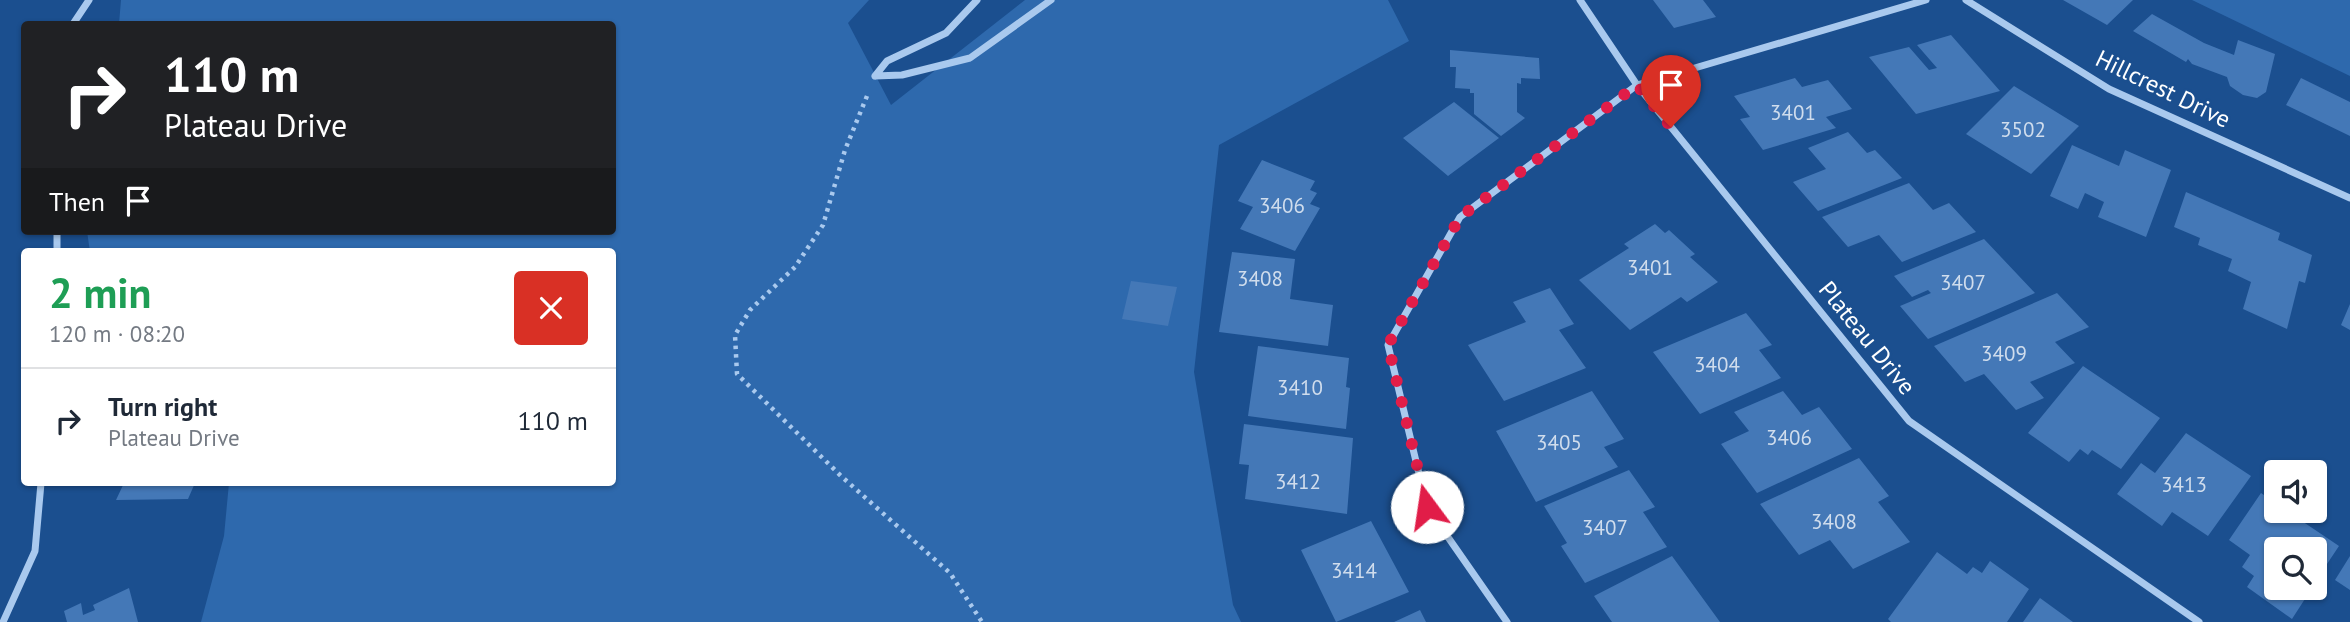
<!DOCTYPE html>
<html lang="en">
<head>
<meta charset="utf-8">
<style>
	body { margin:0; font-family:"PT Sans",sans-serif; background:#f2f2f3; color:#1f2937; height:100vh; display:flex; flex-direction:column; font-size:26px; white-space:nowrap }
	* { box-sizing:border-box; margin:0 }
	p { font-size:23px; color:#747a83 }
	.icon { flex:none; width:38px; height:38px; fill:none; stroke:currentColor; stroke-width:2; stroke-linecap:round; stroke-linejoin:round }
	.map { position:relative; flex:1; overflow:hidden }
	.sheet { position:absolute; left:21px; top:248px; width:595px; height:238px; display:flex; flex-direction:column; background:#fff; border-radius:7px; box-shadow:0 2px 5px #0004 }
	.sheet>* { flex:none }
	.guide { position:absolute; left:21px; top:21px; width:595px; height:214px; border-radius:7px; box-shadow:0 2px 5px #0004; background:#202124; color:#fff; overflow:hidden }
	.controls { position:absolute; left:2264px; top:460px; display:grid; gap:14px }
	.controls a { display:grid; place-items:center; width:63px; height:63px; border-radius:7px; background:#fff; box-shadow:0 2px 5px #0004; font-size:35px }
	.pin { position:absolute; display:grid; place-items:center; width:60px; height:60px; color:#fff; margin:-72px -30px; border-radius:50% 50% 50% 0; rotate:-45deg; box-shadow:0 0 7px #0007 }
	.pin .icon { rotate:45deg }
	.me { position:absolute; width:77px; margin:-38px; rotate:346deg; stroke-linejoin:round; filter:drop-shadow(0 0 5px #0008) }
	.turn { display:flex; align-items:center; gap:24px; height:147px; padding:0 28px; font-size:32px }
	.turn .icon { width:91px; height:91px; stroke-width:2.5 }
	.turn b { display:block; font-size:49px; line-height:60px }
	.then { display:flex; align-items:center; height:66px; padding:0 28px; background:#0003; gap:14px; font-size:26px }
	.round { display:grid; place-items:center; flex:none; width:74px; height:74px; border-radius:7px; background:#f2f2f3 }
	.head { display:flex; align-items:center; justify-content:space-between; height:119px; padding:0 28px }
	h1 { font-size:42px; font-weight:800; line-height:52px; color:#1e9e55 }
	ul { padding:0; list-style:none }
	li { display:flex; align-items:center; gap:21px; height:105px; padding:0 28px; border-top:2px solid #e0e1e3 }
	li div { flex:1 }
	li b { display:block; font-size:26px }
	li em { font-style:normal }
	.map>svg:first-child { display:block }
	.green { fill:#2e69ad }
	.building { fill:#4478b7 }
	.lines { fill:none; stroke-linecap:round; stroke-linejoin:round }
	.path { stroke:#a9c9ee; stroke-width:4.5; stroke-dasharray:3.5 5; stroke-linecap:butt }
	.minor { stroke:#a9c9ee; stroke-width:7 }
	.route { stroke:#e11d48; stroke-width:12; stroke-dasharray:0 21.6 }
	.labels { text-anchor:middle; stroke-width:5; stroke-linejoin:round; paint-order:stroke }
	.number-label { font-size:21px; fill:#d0dded }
	.street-label { font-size:24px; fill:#fff; stroke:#1b4f8f }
</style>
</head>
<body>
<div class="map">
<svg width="2350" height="622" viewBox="0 0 2350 622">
	<rect width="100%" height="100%" fill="#1b4f8f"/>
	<path class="green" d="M121,0H869L848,23L891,105L1025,0H1388L1409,41L1219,145L1194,372L1233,605L1241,622H201L224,536L229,483H612V252H90L87,231H612V24H119Z
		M2192,0H2350V76Z"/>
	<path class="building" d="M1653,0H1703L1716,17L1674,28Z
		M2063,0H2133L2107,25Z
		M2152,14L2204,43L2234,55L2238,40L2275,54L2266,92L2257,98L2243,95L2230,86L2227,77L2192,64L2188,59L2186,62L2133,31Z
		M1951,35L2000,91L1916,114L1869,57L1909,47L1929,70L1937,68L1917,45Z
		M1450,50L1539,58L1540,79L1521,78V84L1517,83V112L1525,118L1501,136L1474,114V93H1470V89L1455,88L1456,67H1450Z
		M1795,78L1802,87L1828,80L1852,109L1826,117L1836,128L1763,150L1740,119L1750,117L1734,96Z
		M2301,78L2350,102V136L2286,105Z
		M2014,86L2079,126L2031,174L1966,134Z
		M1454,102L1499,138L1448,176L1403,138Z
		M1848,132L1867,153L1875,150L1902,178L1818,211L1793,182L1826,169L1808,148Z
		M2072,145L2119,166L2125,150L2171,170L2146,237L2098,217L2104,202L2085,193L2078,209L2050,196Z
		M1262,160L1315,181L1310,190L1317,193L1310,204L1320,208L1295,251L1240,229L1253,207L1238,201Z
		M1909,183L1933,210L1949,203L1976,232L1902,262L1879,235L1848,247L1822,217Z
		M2186,192L2280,233L2278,240L2312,255L2305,283L2299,281L2287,329L2243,309L2251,282L2228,271L2232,259L2198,245L2200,238L2174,227Z
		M1655,224L1665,233L1669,230L1695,254L1690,257L1718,282L1687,302L1681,297L1630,330L1579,280L1629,248L1624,244Z
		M1984,239L2035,293L1928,339L1900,306L1931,293L1928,290L1912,297L1894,276Z
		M1232,252L1295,259L1290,299L1333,305L1328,346L1219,332Z
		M1131,281L1177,287L1168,326L1122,319Z
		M1550,288L1574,324L1559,330L1586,368L1504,401L1468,345L1526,322L1513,302Z
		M2057,293L2089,327L2055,342L2075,363L2030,382L2044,398L2016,410L1984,374L1965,382L1934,346Z
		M2350,304V330L2341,325Z
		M1746,313L1772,345L1759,350L1781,378L1700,414L1653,352Z
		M1258,346L1349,358L1346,387L1350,388L1346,429L1248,416Z
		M2083,366L2160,418L2121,469L2092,450L2088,455L2080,449L2069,462L2028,433Z
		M1592,391L1624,439L1604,447L1618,467L1536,502L1496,431Z
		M1783,391L1802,415L1819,407L1852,449L1757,493L1721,444L1749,431L1734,412Z
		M1244,424L1353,438L1347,514L1245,499L1249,465L1239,464Z
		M2186,433L2251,476L2208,536L2172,512L2162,526L2117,494L2141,463L2155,473Z
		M1859,458L1889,496L1878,502L1910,542L1853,569L1830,540L1799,555L1760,504Z
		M1629,470L1655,507L1643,512L1667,547L1585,583L1561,546L1567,543L1544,506Z
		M124,483H195L188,499L116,500Z
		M2261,493L2277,504V511H2287L2339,546L2315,582V550H2277V588H2312L2292,619L2247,587L2254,576L2242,567L2250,555L2229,540Z
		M1371,521L1409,592L1336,622L1301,550Z
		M1937,552L1967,574L1973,567L1982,573L1990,561L2029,589L2007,622H1891L1888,619Z
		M1672,556L1720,622H1612L1594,596Z
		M2350,556V590L2335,580Z
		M129,588L138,622H67L64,611L81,603L83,615L95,610L93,605Z
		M2040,598L2073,622H2023Z
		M1420,610L1426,622H1394Z"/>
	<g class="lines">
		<path class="path" d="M867,96L845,150L823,225L795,267L750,310L735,335L737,374L841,476L950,573L982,622"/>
		<path class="minor" d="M1580,0L1637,85L1909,421L2199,622
			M1966,0L2109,89L2350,198
			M73,24L89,0
			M875,76L902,75L970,58L1051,0
			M875,76L887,61L946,33L977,0
			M57,231V252
			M3,622L35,551L41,483
			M1507,622L1427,507L1388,345L1460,217L1637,85L1926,0"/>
	</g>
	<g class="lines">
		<path class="route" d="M1427,507L1388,345L1460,217L1637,85L1671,127"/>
	</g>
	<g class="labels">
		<g class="number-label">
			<text x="1793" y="120">3401</text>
			<text x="2023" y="137">3502</text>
			<text x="1282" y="213">3406</text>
			<text x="1650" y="275">3401</text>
			<text x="1260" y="286">3408</text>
			<text x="1963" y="290">3407</text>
			<text x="2004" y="361">3409</text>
			<text x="1717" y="372">3404</text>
			<text x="1300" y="395">3410</text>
			<text x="1789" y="445">3406</text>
			<text x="1559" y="450">3405</text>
			<text x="1298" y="489">3412</text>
			<text x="2184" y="492">3413</text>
			<text x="1834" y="529">3408</text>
			<text x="1605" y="535">3407</text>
			<text x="1354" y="578">3414</text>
		</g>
		<g class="street-label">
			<text transform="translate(2163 89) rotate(26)" y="8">Hillcrest Drive</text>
			<text transform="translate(1867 338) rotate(51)" y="8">Plateau Drive</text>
		</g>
	</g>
</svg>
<div class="controls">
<a><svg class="icon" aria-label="sound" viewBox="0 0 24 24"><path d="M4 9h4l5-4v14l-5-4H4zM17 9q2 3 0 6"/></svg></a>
<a><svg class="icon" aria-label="search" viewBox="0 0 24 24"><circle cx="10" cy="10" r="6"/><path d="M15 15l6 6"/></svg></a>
</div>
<div class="pin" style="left:1671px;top:127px;background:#d93025"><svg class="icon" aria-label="arrive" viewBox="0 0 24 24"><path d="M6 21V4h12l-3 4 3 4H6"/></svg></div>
<svg class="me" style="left:1427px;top:507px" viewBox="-20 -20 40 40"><circle r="19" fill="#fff"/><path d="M0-13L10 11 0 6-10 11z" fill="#e11d48"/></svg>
<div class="guide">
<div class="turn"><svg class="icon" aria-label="right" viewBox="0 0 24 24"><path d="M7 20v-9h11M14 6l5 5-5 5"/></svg><div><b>110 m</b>Plateau Drive</div></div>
<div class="then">Then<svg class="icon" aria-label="arrive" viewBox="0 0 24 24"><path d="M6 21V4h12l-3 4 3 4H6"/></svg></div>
</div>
<section class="sheet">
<div class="head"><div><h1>2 min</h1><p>120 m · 08:20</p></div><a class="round" style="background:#d93025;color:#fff"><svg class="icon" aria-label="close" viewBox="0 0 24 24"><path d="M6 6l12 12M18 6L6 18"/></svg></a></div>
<ul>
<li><svg class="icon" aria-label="right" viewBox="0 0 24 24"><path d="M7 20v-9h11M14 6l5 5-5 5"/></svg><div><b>Turn right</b><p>Plateau Drive</p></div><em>110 m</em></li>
</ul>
</section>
</div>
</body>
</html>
